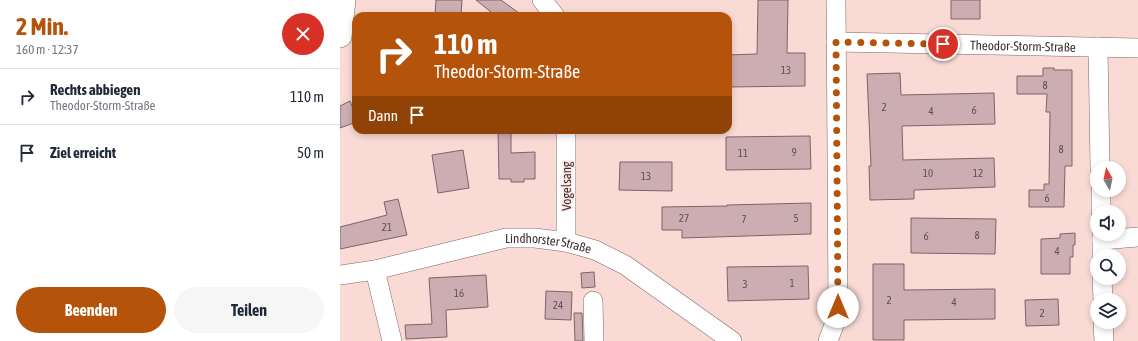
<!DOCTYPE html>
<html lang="de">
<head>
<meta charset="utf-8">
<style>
	body { margin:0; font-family:"Asap Condensed",sans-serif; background:#f6f6f7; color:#1f2937; height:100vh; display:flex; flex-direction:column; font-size:15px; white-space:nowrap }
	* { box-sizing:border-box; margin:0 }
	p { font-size:13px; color:#747a83 }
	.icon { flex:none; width:22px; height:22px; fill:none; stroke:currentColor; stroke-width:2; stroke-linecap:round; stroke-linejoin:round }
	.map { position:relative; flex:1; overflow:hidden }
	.drawer { display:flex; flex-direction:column; background:#fff; width:340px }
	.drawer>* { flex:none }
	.hud { position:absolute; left:12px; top:12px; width:380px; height:122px; border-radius:12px; box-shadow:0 2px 6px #0003; background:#b45309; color:#fff; overflow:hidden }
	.needle { width:26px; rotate:351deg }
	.tools { position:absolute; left:750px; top:161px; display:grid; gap:8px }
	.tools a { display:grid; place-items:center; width:36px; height:36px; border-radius:50%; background:#fff; box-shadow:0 2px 6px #0003; font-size:20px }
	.pin { position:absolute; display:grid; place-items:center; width:34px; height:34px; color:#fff; margin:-17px; border:2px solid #fff; border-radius:50%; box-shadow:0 1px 4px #0007 }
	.me { position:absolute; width:44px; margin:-22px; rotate:0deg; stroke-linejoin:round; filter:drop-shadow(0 0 3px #0008) }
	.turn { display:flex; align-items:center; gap:14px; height:84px; padding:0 16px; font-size:18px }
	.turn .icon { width:52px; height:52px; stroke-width:2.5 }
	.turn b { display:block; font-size:28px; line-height:34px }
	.then { display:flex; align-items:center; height:38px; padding:0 16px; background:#0003; gap:8px; font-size:15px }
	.round { display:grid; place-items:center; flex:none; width:42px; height:42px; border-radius:21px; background:#f6f6f7 }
	.summary { display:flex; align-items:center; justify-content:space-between; height:68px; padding:0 16px }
	h1 { font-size:24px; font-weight:700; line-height:30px; color:#b45309 }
	.primary-button { display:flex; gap:8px; margin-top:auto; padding:8px 16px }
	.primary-button a { flex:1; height:46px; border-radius:24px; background:#b45309; color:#fff; font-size:16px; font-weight:700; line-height:46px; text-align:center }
	.primary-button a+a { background:#f6f6f7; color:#1f2937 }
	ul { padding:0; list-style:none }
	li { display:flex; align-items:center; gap:12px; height:56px; padding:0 16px; border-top:1px solid #e0e1e3 }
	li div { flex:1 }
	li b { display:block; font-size:15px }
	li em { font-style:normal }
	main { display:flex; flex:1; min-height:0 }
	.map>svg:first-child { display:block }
	.building { fill:#ccadb2; stroke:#7e6367 }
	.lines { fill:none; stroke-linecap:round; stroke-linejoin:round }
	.minor-casing { stroke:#806562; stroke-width:20 }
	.minor { stroke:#fff; stroke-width:19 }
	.route { stroke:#b45309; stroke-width:7; stroke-dasharray:0 12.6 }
	.labels { text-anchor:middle; stroke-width:3; stroke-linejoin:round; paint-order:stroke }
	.number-label { font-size:11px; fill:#625050 }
	.street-label { font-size:13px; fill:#3e3130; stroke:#fdeae7 }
</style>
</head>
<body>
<main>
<section class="drawer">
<div class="summary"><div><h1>2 Min.</h1><p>160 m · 12:37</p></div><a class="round" style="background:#d93025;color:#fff"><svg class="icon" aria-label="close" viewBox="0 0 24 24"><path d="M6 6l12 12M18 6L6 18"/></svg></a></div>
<ul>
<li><svg class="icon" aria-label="right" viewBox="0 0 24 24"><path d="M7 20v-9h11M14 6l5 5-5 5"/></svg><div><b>Rechts abbiegen</b><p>Theodor-Storm-Straße</p></div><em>110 m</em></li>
<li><svg class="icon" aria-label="arrive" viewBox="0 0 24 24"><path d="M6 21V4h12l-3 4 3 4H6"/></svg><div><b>Ziel erreicht</b></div><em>50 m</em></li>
</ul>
<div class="primary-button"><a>Beenden</a><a>Teilen</a></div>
</section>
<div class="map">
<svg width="798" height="341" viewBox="0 0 798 341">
	<rect width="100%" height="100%" fill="#f9dad5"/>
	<path class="building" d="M96,0H122L121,15L95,14Z
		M136,0H161L183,16H156Z
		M418,0H448L447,53H465V86L388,87V55L417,54Z
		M611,0H640V19H611Z
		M703,68H714V70H732V166H725L724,207H689V190H704V184H709L710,112H706L707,94H677V76H703Z
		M560,73L561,95L654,93L655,124L562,126L563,160L654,158L655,187L574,190V199L530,200L529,166H531L527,74Z
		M10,101L16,116V122L0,128V106Z
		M158,130H171V153L195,152V179H184V182H171V179H159Z
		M470,136L471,169L386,170V137Z
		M123,150L129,188L98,193L92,155Z
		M280,162H332V191L279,190Z
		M58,199L67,235L0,249V227L47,215L44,202Z
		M471,203V234L342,238V230H322V207L387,206V205Z
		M571,218L656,219L655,254L571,253Z
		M735,233V245H733V257H730V274H701V239L720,238V234Z
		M533,264H564V290L655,289V319L564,320V340H533Z
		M468,266L469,299L388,301L387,267Z
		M254,272L255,287L242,288L241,273Z
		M146,275L148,307L106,310L107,337L66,339L65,325L92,324L89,278Z
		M206,291L232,292L231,320L205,319Z
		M718,299L719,325L686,326L685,300Z
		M234,313H242L243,341H235Z"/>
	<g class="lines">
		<defs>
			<g id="minor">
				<path d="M202,0L215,16"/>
				<path d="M0,38L2,37L6,0"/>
				<path id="s1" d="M496,42L798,48"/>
				<path d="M758,47L760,168"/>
				<path d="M761,190V212"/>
				<path d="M762,234V256"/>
				<path d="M762,240L798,237"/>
				<path d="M226,242V130"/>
				<path d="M35,270L52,341"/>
				<path id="s2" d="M0,275L35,270L166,238H195L226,242L255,250L285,265L392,341"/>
				<path d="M762,278L763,300"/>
				<path d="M253,301L254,341"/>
				<path d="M763,322L764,341"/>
				<path d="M488,341L494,325L498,307L496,0"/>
			</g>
		</defs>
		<use href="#minor" class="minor-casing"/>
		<use href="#minor" class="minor"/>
	</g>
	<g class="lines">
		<path class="route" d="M498,307L496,42L603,44"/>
	</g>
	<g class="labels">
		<g class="number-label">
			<text x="446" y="74">13</text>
			<text x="705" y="89">8</text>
			<text x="544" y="111">2</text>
			<text x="634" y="114">6</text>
			<text x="591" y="115">4</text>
			<text x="721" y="153">8</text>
			<text x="454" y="156">9</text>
			<text x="403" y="157">11</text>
			<text x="588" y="177">10</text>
			<text x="638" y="177">12</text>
			<text x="306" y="180">13</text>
			<text x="707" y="202">6</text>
			<text x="344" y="222">27</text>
			<text x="456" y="222">5</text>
			<text x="404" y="223">7</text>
			<text x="47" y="231">21</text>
			<text x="637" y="239">8</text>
			<text x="586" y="240">6</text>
			<text x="717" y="255">4</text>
			<text x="452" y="287">1</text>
			<text x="405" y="288">3</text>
			<text x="119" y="297">16</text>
			<text x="549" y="304">2</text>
			<text x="614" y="306">4</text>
			<text x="218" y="309">24</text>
			<text x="702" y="317">2</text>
		</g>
		<g class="street-label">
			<text dy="5" stroke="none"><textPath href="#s1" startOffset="187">Theodor-Storm-Straße</textPath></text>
			<text transform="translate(226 186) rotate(-90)" y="5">Vogelsang</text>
			<text dy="5" stroke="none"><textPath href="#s2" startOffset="213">Lindhorster Straße</textPath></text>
		</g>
	</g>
</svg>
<div class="tools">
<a><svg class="needle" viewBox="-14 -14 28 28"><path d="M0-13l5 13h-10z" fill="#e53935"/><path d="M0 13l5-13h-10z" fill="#747a83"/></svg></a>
<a><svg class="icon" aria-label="sound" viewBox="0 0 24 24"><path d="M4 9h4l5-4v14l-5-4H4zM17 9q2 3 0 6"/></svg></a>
<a><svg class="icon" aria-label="search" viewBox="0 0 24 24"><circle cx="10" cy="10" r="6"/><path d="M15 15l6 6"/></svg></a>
<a><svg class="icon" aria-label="layers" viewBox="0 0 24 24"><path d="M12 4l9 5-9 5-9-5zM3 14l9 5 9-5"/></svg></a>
</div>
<div class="pin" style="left:603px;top:44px;background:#d93025"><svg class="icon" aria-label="arrive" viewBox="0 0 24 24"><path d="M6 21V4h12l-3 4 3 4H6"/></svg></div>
<svg class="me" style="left:498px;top:307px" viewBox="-20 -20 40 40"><circle r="19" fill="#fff"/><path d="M0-13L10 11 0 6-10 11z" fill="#b45309"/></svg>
<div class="hud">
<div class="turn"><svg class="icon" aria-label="right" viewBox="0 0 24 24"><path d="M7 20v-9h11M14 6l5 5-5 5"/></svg><div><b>110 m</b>Theodor-Storm-Straße</div></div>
<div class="then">Dann<svg class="icon" aria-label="arrive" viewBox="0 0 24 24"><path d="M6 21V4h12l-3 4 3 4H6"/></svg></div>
</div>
</div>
</main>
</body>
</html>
